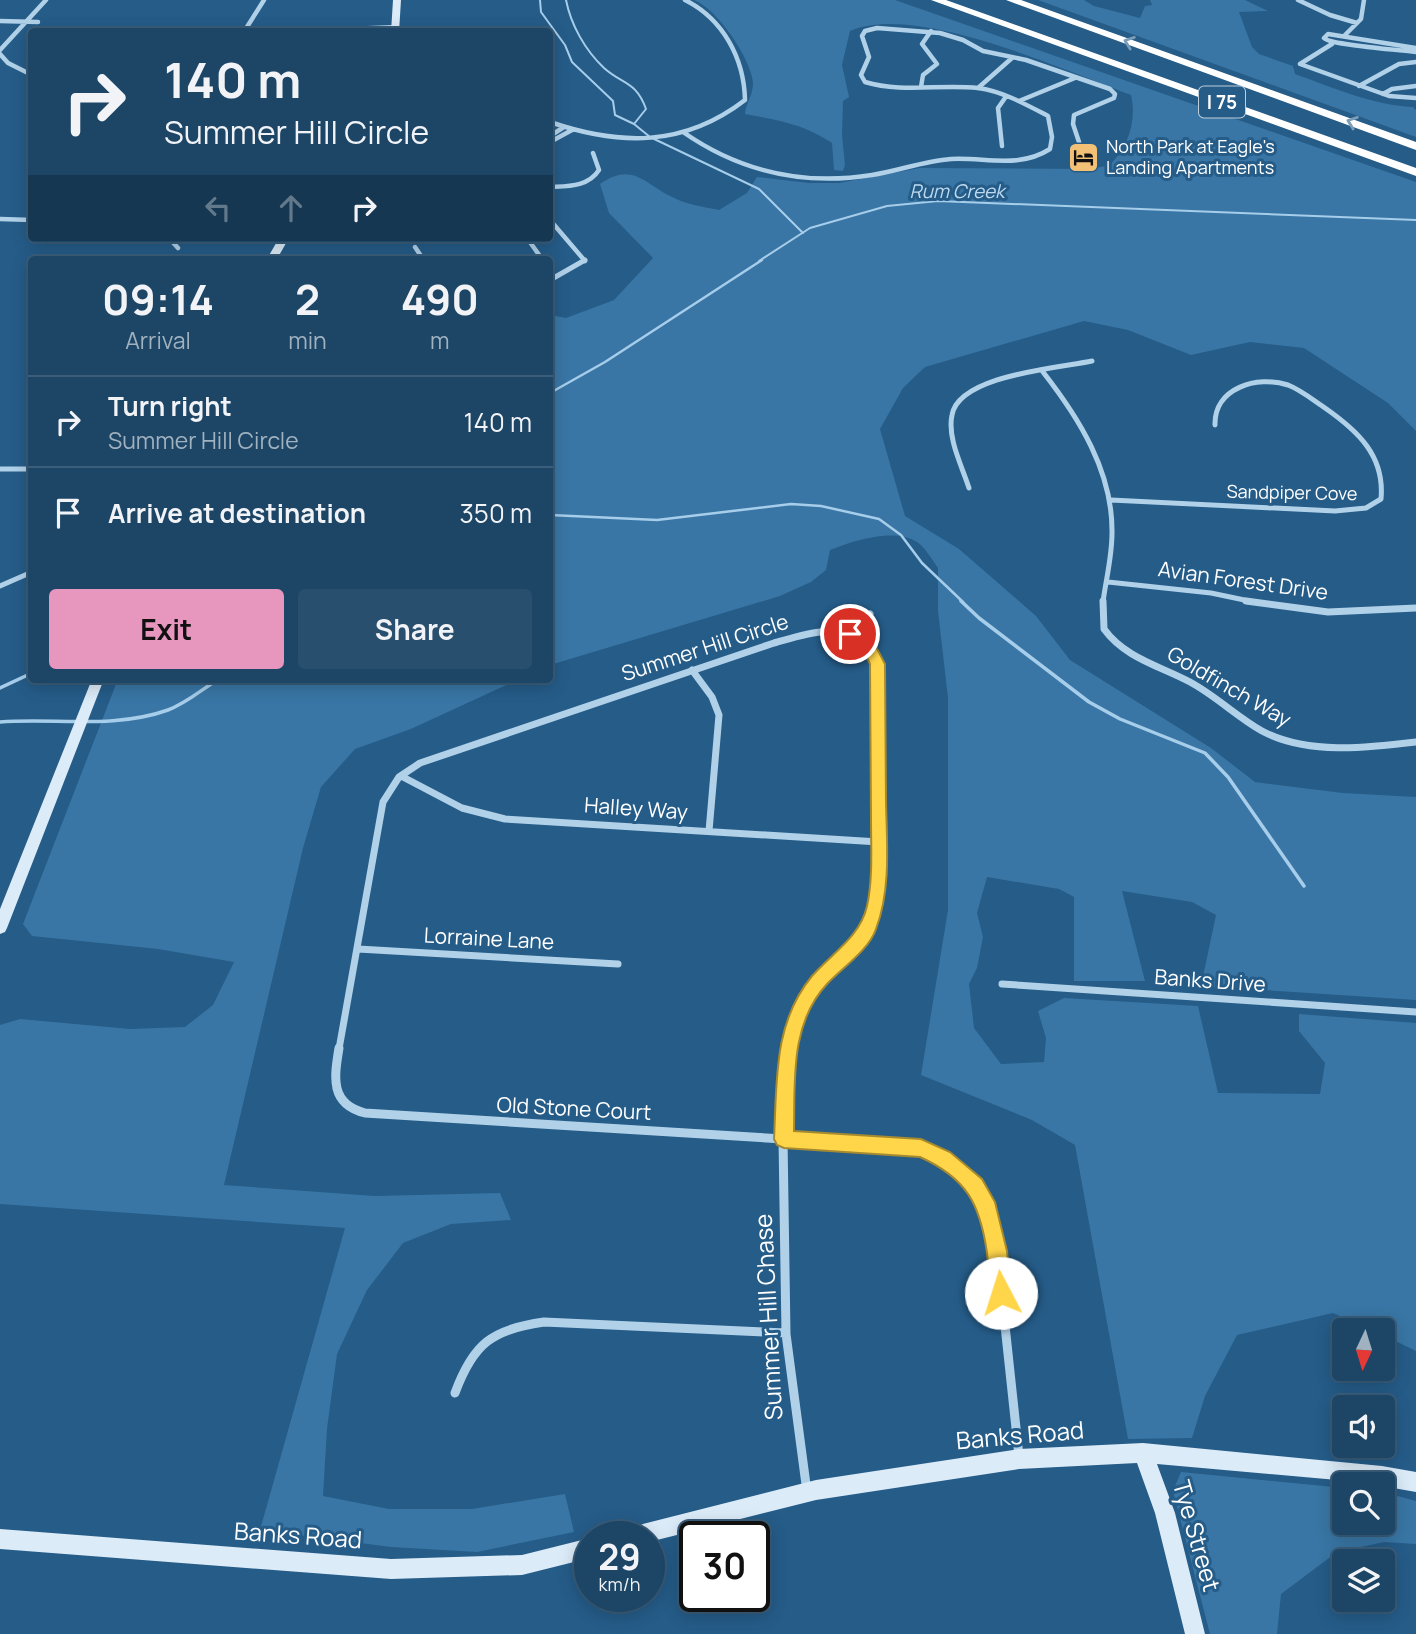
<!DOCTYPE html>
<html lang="en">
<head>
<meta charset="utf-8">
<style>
	body { margin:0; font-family:Manrope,sans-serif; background:#294f6f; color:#f1f3f6; height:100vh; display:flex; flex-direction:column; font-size:26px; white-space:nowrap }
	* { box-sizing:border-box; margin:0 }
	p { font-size:23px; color:#a0b1bf }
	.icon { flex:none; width:38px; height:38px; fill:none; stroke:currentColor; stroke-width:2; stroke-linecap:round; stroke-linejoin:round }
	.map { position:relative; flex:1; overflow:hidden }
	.drawer { position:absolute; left:28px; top:256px; width:525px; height:427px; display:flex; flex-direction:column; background:#1c4566; border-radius:7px; box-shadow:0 4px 18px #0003,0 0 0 2px #3a5d7a }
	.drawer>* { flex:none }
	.banner { position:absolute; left:28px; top:28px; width:525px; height:214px; border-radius:7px; box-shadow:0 4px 18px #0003,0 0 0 2px #3a5d7a; background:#1c4566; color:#f1f3f6; overflow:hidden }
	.needle { width:46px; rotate:184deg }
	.tools { position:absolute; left:1332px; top:1318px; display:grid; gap:14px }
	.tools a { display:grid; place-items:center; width:63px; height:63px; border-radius:7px; background:#1c4566; box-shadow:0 4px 18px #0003,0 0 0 2px #3a5d7a; font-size:35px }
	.speed { position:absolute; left:574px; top:1521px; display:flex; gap:14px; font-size:35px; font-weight:700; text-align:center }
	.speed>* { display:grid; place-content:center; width:91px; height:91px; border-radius:50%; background:#1c4566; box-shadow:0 4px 18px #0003,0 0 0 2px #3a5d7a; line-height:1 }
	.speed small { font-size:18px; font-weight:400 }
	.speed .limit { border:4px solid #111; border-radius:10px; background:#fff; color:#111 }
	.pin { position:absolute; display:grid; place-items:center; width:60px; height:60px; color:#fff; margin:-30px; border:4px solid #fff; border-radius:50%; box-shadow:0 2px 7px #0007 }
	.me { position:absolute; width:77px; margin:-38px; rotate:355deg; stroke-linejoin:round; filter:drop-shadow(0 0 5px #0008) }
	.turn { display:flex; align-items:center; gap:24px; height:147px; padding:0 21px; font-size:32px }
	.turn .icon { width:91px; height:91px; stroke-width:2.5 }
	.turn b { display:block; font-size:49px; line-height:60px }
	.lanes { display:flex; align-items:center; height:66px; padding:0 21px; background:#0003; justify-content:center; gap:35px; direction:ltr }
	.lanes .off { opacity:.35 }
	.eta { display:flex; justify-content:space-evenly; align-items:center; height:119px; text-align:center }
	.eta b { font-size:42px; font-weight:700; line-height:49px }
	.cta { display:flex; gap:14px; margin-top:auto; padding:14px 21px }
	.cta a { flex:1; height:80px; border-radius:7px; background:#e797bd; color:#111; font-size:28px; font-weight:700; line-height:80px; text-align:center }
	.cta a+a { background:#294f6f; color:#f1f3f6 }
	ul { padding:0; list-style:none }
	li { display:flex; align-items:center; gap:21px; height:91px; padding:0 21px; border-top:2px solid #3a5d7a }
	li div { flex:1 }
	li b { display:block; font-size:26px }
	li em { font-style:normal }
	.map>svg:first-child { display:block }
	.green { fill:#3976a5 }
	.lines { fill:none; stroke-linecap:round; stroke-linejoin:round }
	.stream-far2 { stroke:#a6cdea; stroke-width:2 }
	.stream-far1 { stroke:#a6cdea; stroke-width:2.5 }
	.stream { stroke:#a6cdea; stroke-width:3.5 }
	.street-far3 { stroke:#b1d1e9; stroke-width:4.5 }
	.street-far2 { stroke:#b1d1e9; stroke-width:5 }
	.street-far1 { stroke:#b1d1e9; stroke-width:7 }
	.street { stroke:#b1d1e9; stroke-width:9 }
	.secondary { fill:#dcebf8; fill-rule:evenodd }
	.highway { fill:#fff; fill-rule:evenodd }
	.oneway { stroke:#7c9db8 }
	.route { fill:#ffd54a; stroke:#a68a30; stroke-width:2 }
	.labels { text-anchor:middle; stroke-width:6; stroke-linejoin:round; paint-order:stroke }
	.far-poi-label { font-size:18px; fill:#fff; stroke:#255c88; text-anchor:start }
	.far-street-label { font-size:18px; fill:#fff; stroke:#255c88 }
	.shield { fill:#255c88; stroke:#becedb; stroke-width:2 }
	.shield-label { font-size:19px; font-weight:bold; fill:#fff }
	.far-water-label { font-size:19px; font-style:italic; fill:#bddaf0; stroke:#255c88 }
	.street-label { font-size:21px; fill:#fff; stroke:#255c88 }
	.near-street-label { font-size:24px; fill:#fff; stroke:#255c88 }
</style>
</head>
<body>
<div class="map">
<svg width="1416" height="1634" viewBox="0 0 1416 1634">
	<rect width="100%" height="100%" fill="#255c88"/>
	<path class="green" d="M694,0H895L1416,182V431L1388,403L1304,348L1250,342L1191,355L1128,330L1084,321L925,367L903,388L880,429L905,516L959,549L1036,616L1070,660L1211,748L1255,782L1343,793L1416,797V1000L1201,986L1216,915L1192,902L1122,891L1145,981H1074V897L1059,889L987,877L977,913L983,937L977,968L969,984L974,1028L1001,1064L1044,1062L1046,1038L1038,1011L1064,998L1198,1006L1218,1093L1320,1094L1325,1063L1299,1031V1014L1416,1023V1351L1383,1335L1382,1330H1371L1333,1313L1237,1335L1205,1396L1192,1438L1128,1439L1075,1145L1032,1120L921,1075L948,910V698L938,611V568C932,560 925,547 917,542C895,527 852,541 830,550L826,570L811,582L780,596L550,665V315L566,318L614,300L653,258L609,213L600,184C632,162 643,182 670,196C685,204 703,207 719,210L747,193L757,177L809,183H839L920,168L1092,169L1110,165C1128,146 1137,122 1131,95C1066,71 915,2 850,31L842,65L849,97L843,101L842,135L845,165L843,171L834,170L832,143C804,124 777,120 745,114C746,101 756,92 752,77C747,54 717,9 694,0Z
		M1038,0H1084L1094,6L1140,18L1145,6L1152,5L1150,0H1245L1268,11L1239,12L1252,47L1259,54L1293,66L1295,74C1334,88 1372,105 1413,107L1416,110V137Z
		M118,679H519L411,729L355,749L321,787L303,848L224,1185L374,1196L500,1193L511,1220L451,1224L403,1243L367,1290L337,1354L327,1429L323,1496L389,1509H472L565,1494L574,1532L477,1552L391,1547L260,1530L345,1228L0,1204V1025L20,1019L130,1029L185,1027L213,1005L234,962L158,949L32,936L23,924Z
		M1181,1472L1344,1488V1522H1382L1383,1492L1416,1501V1544L1384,1542L1337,1552L1281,1594L1277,1634H1210L1173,1491Z"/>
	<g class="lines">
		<path class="stream-far2" d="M540,0L541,12L565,45L572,62L613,101L615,115L634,124L650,137L759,189L803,233
			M566,0C571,25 585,50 604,68C623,85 636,81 646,109L634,124
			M759,261L810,228L887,206L938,201L1416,220"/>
		<path class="stream-far1" d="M550,393L605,362L762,260
			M550,515L657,520L791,504L821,506L879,519L901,535L922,563L963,602"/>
		<path class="stream" d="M961,601L979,618L1089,702L1120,719L1205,753L1228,777L1304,886
			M0,688L32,673
			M0,722C55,718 115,729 168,710C187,703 202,689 219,679"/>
		<path class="street-far3" d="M1298,0L1330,15L1357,23
			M0,21L38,22
			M249,32L247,27L264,0
			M281,32L396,27
			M1345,35L1361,19L1364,0
			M1332,44L1300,64L1389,96L1416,98
			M1416,48L1328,34L1324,38C1330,45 1400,50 1416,52
			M0,50L46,0
			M0,54L8,63L32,75
			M1359,86L1399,64L1416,62
			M921,87L923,75L937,64L922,44L931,31
			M978,88L1012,58
			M1383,94L1392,89L1416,86
			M1019,101L1075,78
			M550,122C620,146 684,147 745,100C744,58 723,19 685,0
			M683,132C739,171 803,186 872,175C898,171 924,161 951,159C985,157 1019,169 1050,149L1052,137L1048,116C1027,105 1002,91 978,88C940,84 902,93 865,82L861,75L869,57L862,36L865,31L877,28L940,33L963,40L983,51L1026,60L1110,89L1115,94L1114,98L1074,115L1073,124L1079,142
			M550,136L564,127
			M550,142L572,130
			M1002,146L998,108L1005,98
			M550,187C568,186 588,187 599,170L593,153
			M0,219L32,220
			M550,220L585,261
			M169,238L178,248
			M527,238L542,259
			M415,247L423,259"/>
		<path class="street-far2" d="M550,280L585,260
			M1043,372C1079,418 1113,472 1112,533C1112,557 1106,579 1103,602
			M0,469H32
			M969,488C962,466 947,438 952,415C959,375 1059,368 1092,361
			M1111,500L1335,511L1366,508L1381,499C1385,456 1358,431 1325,408C1313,400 1301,390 1288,385C1257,375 1214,388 1215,425
			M1108,582L1211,593L1254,602
			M0,586L32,572"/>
		<path class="street-far1" d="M1103,601L1104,629C1125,658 1160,666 1190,682C1216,696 1237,717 1262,731C1307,755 1367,748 1416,742
			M1246,601L1328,612L1416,608
			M850,634L870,614
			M692,670L712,697L719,715L709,831
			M401,776L462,808L505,819L879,842
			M358,949L618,964
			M1002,984L1416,1012
			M339,1049L383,802L399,777L420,763L774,643C800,636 838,622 862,640C869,646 877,657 878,667C879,686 875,707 875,726C876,776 889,873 872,917C864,939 845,954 829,971C807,992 792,1019 787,1049"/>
		<path class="street" d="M339,1048C334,1078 330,1104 365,1113L783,1139
			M783,1139L919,1148L950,1163L979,1191L989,1211L997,1251L1019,1456
			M783,1139L786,1334L807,1492
			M783,1139V1080L787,1048
			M455,1393C473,1344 492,1329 544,1322L786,1333"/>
		<path class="secondary" d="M393,0H401L399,32H391Z
			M279,238H289L277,259H267Z
			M92,679H104L7,928L5,932L0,934V909Z
			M1143,1443L1382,1466L1416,1472V1492L1382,1486V1484L1157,1464L1175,1513L1205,1634H1185L1155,1513L1137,1463L1019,1469L816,1500L649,1542V1536H625L628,1529L635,1526L816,1480L1019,1449Z
			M0,1529L391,1559L522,1555L590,1538V1558L522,1575L391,1579L0,1549Z"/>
		<path class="highway" d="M931,0H946L1416,168V176Z
			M1006,0H1021L1416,142V150Z"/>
	</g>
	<defs><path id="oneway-chevron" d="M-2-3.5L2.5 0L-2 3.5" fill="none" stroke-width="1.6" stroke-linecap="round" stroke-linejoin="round" transform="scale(1.75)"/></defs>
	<g class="oneway">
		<use href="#oneway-chevron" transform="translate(1129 42) rotate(-160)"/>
		<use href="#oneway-chevron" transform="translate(1352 122) rotate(-160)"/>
	</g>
	<path class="route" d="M850,629L874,643L885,664C885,711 886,757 886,803C887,844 891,890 876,929C869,950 842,968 827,984C790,1024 795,1080 794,1131L921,1139L950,1152L982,1179L995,1202L1007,1251L1011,1293L1008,1301L1001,1304L993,1301C987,1286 989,1268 987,1253C980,1203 966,1178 920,1157L784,1148L777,1145L774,1139C777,1082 773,1023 812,976C832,953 860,937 867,906C873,879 871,847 871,820C871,768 870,716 870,664L863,649L843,634Z"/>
	<defs>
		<symbol id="hotel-square" viewBox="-11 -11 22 22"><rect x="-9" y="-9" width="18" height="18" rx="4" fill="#f3c176" stroke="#255c88"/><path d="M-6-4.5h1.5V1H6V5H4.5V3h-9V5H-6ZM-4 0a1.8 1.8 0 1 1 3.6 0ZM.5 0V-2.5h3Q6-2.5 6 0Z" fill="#111"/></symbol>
	</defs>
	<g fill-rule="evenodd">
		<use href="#hotel-square" x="1066" y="140" width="35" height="35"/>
	</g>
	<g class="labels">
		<g class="far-poi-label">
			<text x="1106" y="153">North Park at Eagle's<tspan x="1106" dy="21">Landing Apartments</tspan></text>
		</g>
		<g class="far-street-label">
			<text transform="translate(1292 493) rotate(1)" y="6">Sandpiper Cove</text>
		</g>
		<rect class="shield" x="1199" y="86.5" width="46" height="31" rx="5"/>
		<g class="shield-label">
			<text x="1222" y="109">I 75</text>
		</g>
		<g class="far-water-label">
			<text x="957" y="198">Rum Creek</text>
		</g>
		<g class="street-label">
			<text transform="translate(1243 581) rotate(8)" y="7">Avian Forest Drive</text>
			<text transform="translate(705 648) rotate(-18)" y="7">Summer Hill Circle</text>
			<text transform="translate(1229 687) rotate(30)" y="7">Goldfinch Way</text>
			<text transform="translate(636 809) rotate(4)" y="7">Halley Way</text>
			<text transform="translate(489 939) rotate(3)" y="7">Lorraine Lane</text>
			<text transform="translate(1210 981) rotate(4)" y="7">Banks Drive</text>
			<text transform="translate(574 1109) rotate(3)" y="7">Old Stone Court</text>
		</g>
		<g class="near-street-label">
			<text transform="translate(769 1317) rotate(-93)" y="8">Summer Hill Chase</text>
			<text transform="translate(1020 1436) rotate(-5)" y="8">Banks Road</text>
			<text transform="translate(298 1536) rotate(4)" y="8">Banks Road</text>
			<text transform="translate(1196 1536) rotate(74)" y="8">Tye Street</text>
		</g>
	</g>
</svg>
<div class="tools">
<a><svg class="needle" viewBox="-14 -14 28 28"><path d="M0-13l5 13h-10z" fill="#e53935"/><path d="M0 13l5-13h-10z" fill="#a0b1bf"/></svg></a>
<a><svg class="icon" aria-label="sound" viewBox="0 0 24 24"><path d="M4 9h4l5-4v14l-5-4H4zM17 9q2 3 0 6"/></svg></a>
<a><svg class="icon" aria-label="search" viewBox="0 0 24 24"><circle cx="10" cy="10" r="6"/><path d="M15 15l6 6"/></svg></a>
<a><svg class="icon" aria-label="layers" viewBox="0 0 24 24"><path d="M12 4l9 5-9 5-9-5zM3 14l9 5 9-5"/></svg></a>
</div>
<div class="speed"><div>29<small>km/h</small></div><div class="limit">30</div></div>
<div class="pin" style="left:850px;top:634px;background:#d93025"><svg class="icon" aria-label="arrive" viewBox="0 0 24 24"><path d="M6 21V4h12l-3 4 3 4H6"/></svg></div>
<svg class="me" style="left:1001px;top:1293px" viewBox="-20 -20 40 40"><circle r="19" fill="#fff"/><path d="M0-13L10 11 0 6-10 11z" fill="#ffd54a"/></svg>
<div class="banner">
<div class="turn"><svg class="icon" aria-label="right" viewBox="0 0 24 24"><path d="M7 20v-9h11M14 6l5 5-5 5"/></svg><div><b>140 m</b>Summer Hill Circle</div></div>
<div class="lanes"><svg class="icon off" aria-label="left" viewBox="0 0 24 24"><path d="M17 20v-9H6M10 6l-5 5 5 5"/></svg><svg class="icon off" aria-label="ahead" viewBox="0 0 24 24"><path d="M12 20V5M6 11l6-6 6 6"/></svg><svg class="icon" aria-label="right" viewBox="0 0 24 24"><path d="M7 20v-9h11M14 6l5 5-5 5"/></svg></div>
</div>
<section class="drawer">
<div class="eta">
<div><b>09:14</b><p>Arrival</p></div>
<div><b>2</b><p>min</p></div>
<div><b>490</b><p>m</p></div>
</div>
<ul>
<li><svg class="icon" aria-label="right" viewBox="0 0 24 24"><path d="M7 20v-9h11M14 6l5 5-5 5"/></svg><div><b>Turn right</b><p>Summer Hill Circle</p></div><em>140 m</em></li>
<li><svg class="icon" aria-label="arrive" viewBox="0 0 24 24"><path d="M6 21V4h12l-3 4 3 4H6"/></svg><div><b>Arrive at destination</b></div><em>350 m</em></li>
</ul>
<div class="cta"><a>Exit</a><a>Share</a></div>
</section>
</div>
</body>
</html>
